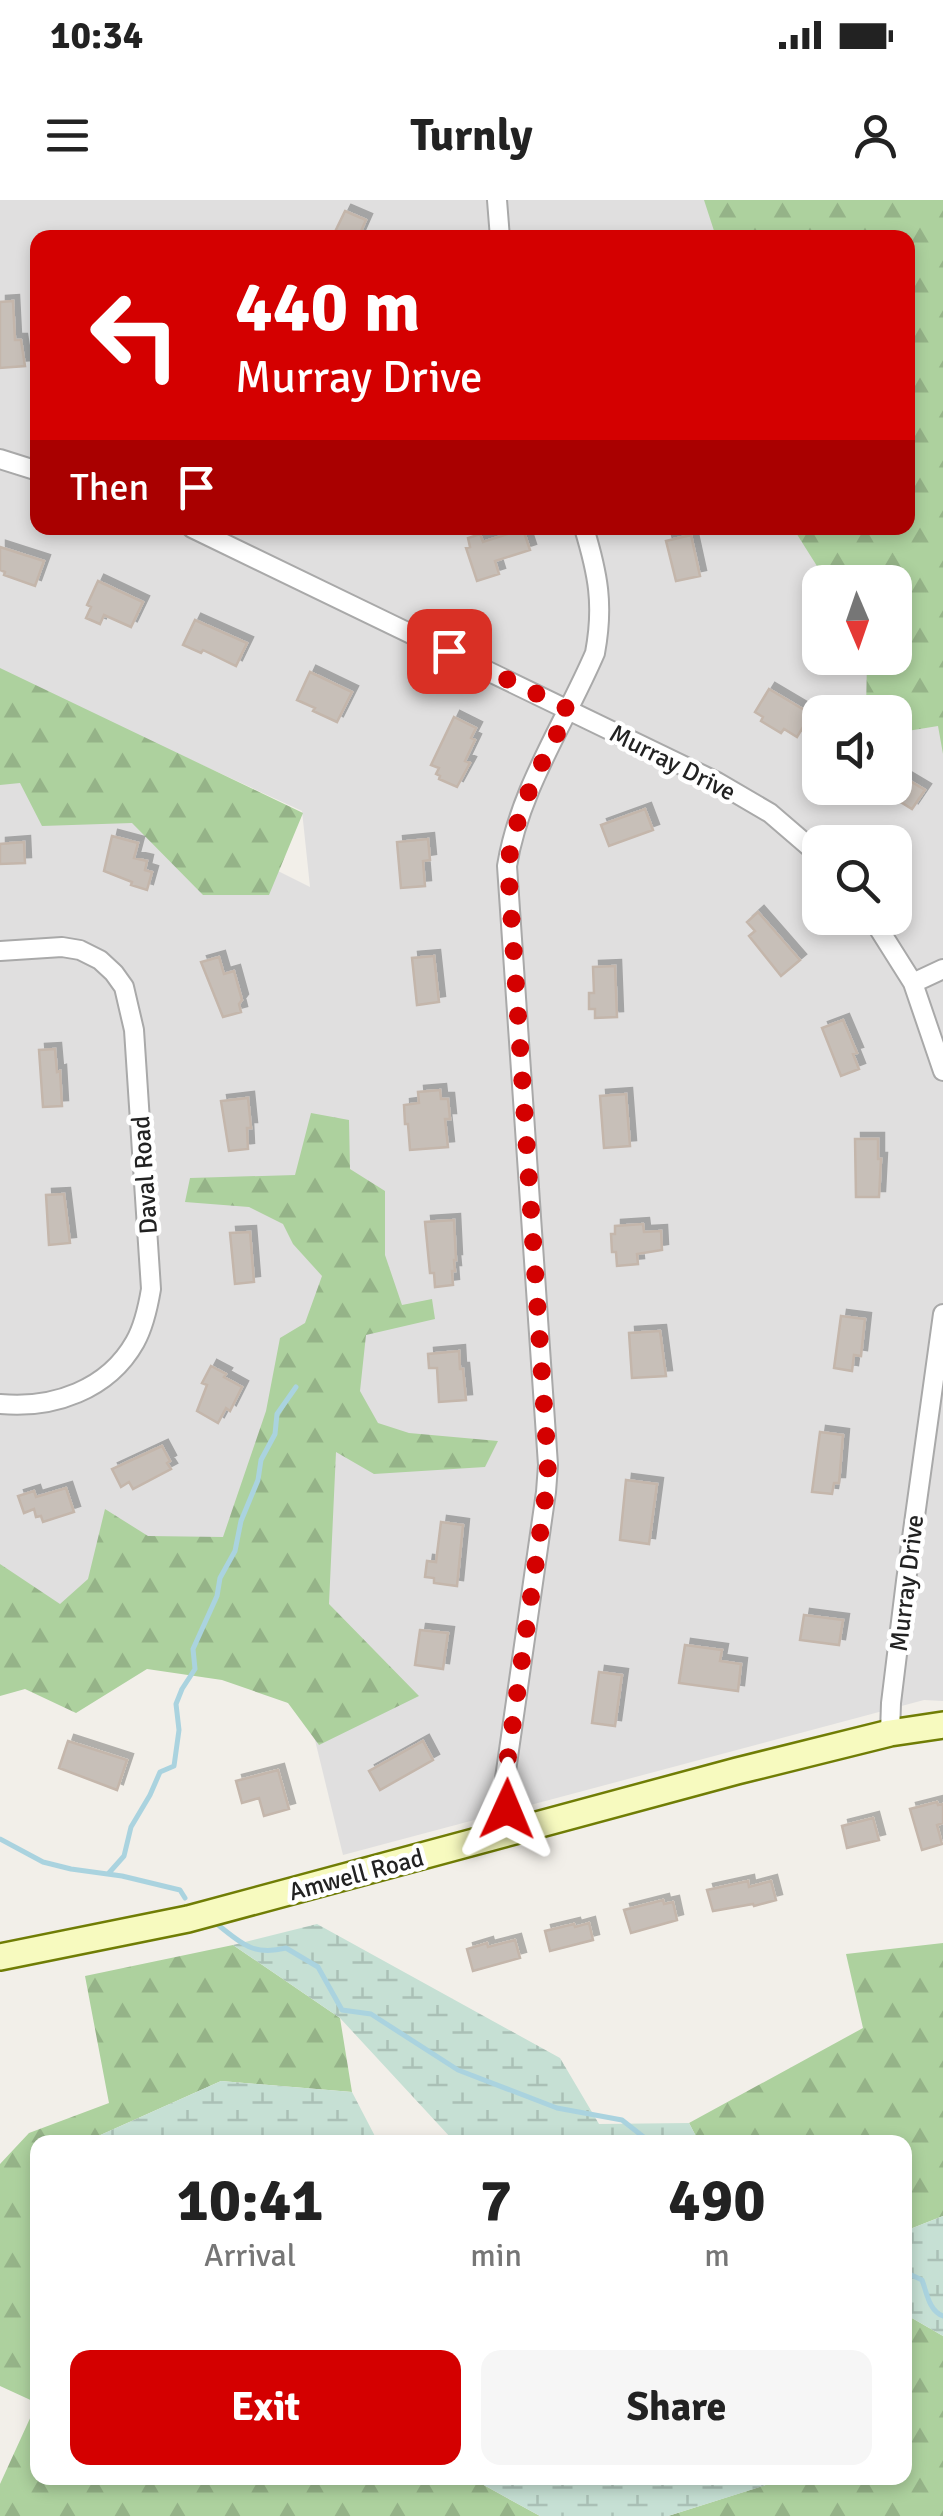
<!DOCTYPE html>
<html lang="en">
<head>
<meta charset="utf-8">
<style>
	body { margin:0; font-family:Signika,sans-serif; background:#f6f6f6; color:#222; height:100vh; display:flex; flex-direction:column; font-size:38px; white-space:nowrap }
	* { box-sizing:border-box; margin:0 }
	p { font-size:32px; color:#767676 }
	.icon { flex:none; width:55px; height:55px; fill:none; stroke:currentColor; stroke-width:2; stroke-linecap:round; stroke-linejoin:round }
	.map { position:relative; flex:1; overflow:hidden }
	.drawer { position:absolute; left:30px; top:1935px; width:882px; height:350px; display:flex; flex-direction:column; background:#fff; border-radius:20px; box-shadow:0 5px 15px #0003 }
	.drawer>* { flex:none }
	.guide { position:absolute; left:30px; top:30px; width:885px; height:305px; border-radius:20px; box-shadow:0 5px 15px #0003; background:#d40000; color:#fff; overflow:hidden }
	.needle { width:65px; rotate:178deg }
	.fabs { position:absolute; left:802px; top:365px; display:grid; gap:20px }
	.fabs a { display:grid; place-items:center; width:110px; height:110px; border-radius:20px; background:#fff; box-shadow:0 5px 15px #0003; font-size:50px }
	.pin { position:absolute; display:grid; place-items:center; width:85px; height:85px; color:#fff; margin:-42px; border-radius:20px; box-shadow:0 5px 15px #0006 }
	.me { position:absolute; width:110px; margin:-55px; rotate:1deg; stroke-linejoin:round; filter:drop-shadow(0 0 8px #0008) }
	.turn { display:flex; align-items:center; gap:35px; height:210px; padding:0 40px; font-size:45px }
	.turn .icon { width:130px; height:130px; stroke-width:2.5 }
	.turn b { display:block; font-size:70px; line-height:85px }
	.then { display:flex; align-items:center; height:95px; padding:0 40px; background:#0003; gap:20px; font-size:38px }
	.eta { display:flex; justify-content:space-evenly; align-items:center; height:170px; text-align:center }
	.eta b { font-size:60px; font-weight:800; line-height:70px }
	.cta { display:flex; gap:20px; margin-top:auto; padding:20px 40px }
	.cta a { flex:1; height:115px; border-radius:20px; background:#d40000; color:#fff; font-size:40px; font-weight:800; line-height:115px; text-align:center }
	.cta a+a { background:#f6f6f6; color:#222 }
	.status { display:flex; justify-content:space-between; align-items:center; height:70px; padding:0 50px; background:#fff; direction:ltr }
	.status svg { height:28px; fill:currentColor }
	header { display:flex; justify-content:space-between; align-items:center; height:130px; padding:0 40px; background:#fff; font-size:45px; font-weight:800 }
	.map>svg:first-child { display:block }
	.residential { fill:#e0dfdf; fill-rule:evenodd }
	.forest { fill:url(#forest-firs) }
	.wetland { fill:url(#wetland-marsh) }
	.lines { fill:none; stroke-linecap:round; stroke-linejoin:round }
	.stream { stroke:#aad3df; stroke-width:5 }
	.building { fill:#c7bfb8; stroke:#c4b6ab; stroke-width:2.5; filter:url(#shadow) }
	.minor-casing { stroke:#a9a9a9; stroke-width:22 }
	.secondary-casing { stroke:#707d05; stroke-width:30 }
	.minor { stroke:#fff; stroke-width:18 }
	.secondary { stroke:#f7fabf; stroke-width:25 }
	.route { stroke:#d40000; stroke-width:18; stroke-dasharray:0 32.4 }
	.labels { text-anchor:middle; stroke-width:9; stroke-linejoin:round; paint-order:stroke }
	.street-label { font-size:25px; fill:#222; stroke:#fff }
</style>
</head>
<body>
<div class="status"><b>10:34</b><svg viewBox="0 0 49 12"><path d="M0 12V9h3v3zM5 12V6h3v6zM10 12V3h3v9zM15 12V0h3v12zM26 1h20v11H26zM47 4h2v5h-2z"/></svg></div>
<header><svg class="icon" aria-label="menu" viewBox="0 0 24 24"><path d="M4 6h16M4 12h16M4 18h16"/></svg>Turnly<svg class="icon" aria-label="person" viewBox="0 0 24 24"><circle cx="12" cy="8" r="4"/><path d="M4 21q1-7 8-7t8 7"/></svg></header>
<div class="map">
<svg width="943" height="2316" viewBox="0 0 943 2316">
	<defs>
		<pattern id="forest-firs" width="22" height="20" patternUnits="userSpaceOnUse" patternTransform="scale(2.5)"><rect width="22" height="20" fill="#add19e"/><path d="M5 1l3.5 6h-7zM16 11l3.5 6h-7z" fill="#95b388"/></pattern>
		<pattern id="wetland-marsh" width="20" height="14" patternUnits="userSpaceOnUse" patternTransform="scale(2.5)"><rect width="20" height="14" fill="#c6e0d4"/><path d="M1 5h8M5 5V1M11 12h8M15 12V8" fill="none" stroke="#aac0b6"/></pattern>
		<filter id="shadow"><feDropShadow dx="6" dy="-6" stdDeviation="0" flood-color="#0004"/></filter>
	</defs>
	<rect width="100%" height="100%" fill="#f2efe9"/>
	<path class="residential" d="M0,0H718L731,37L38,38V328H833L852,382H820V458H879L886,477L943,454V1501L924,1500L343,1655L304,1495L245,1334L40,1425L0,1398V552L35,549L310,687L302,611L0,472ZM820,512H895V588H820ZM820,642H895V718H820Z"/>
	<path class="forest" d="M704,0H943V554L938,526L895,533V512H866L867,458H895V382H827L793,328H908V38L716,37Z
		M0,468L303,613L269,695H203L132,623L42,626L20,583L0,585Z
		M311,913L349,920L350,969L385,991V1055L402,1105L432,1099L435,1119L366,1135L360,1191L378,1223L409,1233L498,1241L485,1267L374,1274L336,1252L329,1404L419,1496L319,1545L288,1503L222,1480L147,1469L76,1513L25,1489L0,1496V1364L60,1404L88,1379L105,1309L148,1336L223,1337L266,1211L280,1138L305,1123L322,1076L293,1044L283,1024L249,1007L185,1002L190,978L295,975Z
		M943,1743V2016L905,2031V1942H699L689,1923L863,1828L846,1754Z
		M233,1745L340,1818L352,1892L221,1881L96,1937L90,1942H38V2278H471L540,2316H0V2284L37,2203L0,2186V1964L29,1933L109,1903L85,1776Z
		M905,2114L943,2136V2316H668L784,2279L783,2278H905Z"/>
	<path class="wetland" d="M317,1724L560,1858L599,1924L689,1923L699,1942H463L451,1938L340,1818L233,1745Z
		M221,1881L352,1892L378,1942H90L96,1937Z
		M943,2016V2136L905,2114V2031Z
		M471,2278H783L785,2279L668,2316H540Z"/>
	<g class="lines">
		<path class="stream" d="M0,1639L43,1662L71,1669L122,1676L180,1690L185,1698
			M108,1674L124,1656L131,1627L150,1595L160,1572L174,1566L179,1530L176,1504L182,1489L195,1469L193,1449L217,1396L220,1378L235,1351L241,1321L258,1280L261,1260L275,1234L277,1214L296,1187
			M217,1724C242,1744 253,1756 286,1748L318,1767L342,1810L371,1814L458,1870L557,1908L622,1920L650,1942
			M905,2072L922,2080C927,2093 929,2111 943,2116"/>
	</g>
	<path class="building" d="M345,11L366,20L358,38H332Z
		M13,101L15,140H21L25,166L0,168V102Z
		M523,329L530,350L495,361L499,374L477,381L466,348L470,347L468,338L480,334L483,342Z
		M691,335L700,376L676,381L666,341Z
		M0,347L44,361L35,386L4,375L5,372L0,370Z
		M98,381L143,402L131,427L104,415L100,424L86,418L91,407L87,405Z
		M195,420L247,443L236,466L203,450L201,453L183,445Z
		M310,472L352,492L337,522L313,511L315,508L297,500Z
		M769,489L811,514L797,537L784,529L781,533L761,521L763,517L755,512Z
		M454,517L476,528L471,538L475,540L465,561L470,563L457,587L439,579L440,576L436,574L439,568L431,565Z
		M895,572L925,590L912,609L878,588H895Z
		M645,609L653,630L609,646L601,625Z
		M112,636L138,643L134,658L147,661L145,670L152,672L147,690L131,685L132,682L104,671Z
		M428,639L430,660L423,661L425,686L401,688L397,642Z
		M24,642L25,663L0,664V644Z
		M758,712L800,760L781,776L749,736L755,731L747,722Z
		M434,756L439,802L417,805L412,758Z
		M219,757L224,774L234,771L242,800L239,804L241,812L223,817L201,762Z
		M615,766L617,817L595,818V809H589V793H594L593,767Z
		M843,820L857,853L853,854L859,869L841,876L822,828Z
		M55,849L57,872L60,871L62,906L43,907L39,850Z
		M440,890L441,899H448L450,919H445L448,947L410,950L408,924H405L404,905L419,903L418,892Z
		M626,894L630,946L604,948L600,896Z
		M248,898L251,928H247L248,949L229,951L221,901Z
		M855,939H878V959H881L879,997H856Z
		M64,994L70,1043L49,1045L46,995Z
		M454,1020L456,1060H454L455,1071H452L453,1085L435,1087L434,1073H430L425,1022Z
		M643,1024L644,1032L661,1031L662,1050L637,1054L638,1064L617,1066L616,1052H612L611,1034H615V1026Z
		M250,1032L254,1082L235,1084L230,1033Z
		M841,1116L865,1119L861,1156L854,1155L852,1171L834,1168Z
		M660,1131L666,1176L632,1178L629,1133Z
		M459,1151L460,1169H463L466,1200L439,1202L437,1168H429L428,1154Z
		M211,1166L226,1174L224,1177L242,1187L230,1211L226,1208L218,1223L197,1211L207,1185L202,1183Z
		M820,1232L843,1235L839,1283H834L832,1294L812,1292Z
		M162,1246L170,1261L167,1263L171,1269L133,1289L129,1282L121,1287L112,1269Z
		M626,1280L657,1284L649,1344L620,1340Z
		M66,1288L74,1312L43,1322L41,1316L36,1317L34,1309L24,1313L18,1296L34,1291L36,1297Z
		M441,1322L463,1325L457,1386L434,1383V1378L425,1377L427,1361L436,1362Z
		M804,1415L843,1420L839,1445L800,1440Z
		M420,1430L448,1433L443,1469L415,1465Z
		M685,1445L722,1450L720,1461L741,1464L738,1491L679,1483Z
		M599,1472L622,1475L615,1526L592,1523Z
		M68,1541L127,1560L117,1590L59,1568Z
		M423,1541L433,1560L380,1590L369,1571Z
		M278,1570L289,1609L264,1616L259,1598L242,1603L236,1581Z
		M937,1602L938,1605L943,1604V1623L937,1625L942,1644L922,1650L910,1609Z
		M873,1618L879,1640L847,1648L842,1626Z
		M748,1681L749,1687L771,1681L776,1700L754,1706L753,1704L713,1711L707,1690Z
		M663,1700L664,1704L673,1702L677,1720L631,1733L624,1710Z
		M589,1723L593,1740L550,1751L545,1731L574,1724L575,1727Z
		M515,1740L520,1758L473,1771L467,1749L487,1743L488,1747Z"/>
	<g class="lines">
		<defs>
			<path id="minor" d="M497,0L500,38
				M0,259L38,271
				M192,328L717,582L770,613L820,656
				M872,718L913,783L943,871
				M0,751L62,747L80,750L100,760L114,773L124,787L134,830L151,1089C148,1107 144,1126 135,1142C108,1190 53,1209 0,1204
				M913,783L943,769
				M890,1533L891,1503L906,1381L943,1114
				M513,1631L505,1595V1578L546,1292L548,1265L507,666C519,590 565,523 595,453C604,405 598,374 584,328"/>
			<path id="secondary" d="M0,1757L188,1719L737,1571L890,1533L943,1525"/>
		</defs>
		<use href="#minor" class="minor-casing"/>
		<use href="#secondary" class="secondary-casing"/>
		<use href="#minor" class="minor"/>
		<use href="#secondary" class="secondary"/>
	</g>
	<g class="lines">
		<path class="route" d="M449,451L570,510C543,559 515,610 508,666L548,1265L546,1292L505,1578L507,1609"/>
	</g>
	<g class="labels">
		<g class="street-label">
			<text transform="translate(673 562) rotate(27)" y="9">Murray Drive</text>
			<text transform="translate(144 975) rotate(-94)" y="9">Daval Road</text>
			<text transform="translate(906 1383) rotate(-83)" y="9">Murray Drive</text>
			<text transform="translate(356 1674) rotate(-15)" y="9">Amwell Road</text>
		</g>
	</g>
</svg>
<div class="fabs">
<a><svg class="needle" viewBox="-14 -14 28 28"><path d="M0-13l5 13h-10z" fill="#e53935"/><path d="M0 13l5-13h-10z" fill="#767676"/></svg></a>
<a><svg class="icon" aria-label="sound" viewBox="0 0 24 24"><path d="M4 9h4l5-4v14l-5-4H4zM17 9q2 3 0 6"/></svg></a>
<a><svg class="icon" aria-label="search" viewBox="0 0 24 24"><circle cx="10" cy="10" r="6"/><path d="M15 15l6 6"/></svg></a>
</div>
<div class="pin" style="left:449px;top:451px;background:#d93025"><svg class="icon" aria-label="arrive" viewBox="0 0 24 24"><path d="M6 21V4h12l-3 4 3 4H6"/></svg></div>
<svg class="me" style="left:507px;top:1609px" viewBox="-20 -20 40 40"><path d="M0-17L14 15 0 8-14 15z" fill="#d40000" stroke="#fff" stroke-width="4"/></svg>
<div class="guide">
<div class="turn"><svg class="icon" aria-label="left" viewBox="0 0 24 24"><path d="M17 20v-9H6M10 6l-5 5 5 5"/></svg><div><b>440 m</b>Murray Drive</div></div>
<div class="then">Then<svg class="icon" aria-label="arrive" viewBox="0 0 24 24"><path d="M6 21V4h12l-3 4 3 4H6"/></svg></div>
</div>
<section class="drawer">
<div class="eta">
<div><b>10:41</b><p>Arrival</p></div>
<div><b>7</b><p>min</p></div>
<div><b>490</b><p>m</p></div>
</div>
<div class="cta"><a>Exit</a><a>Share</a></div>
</section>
</div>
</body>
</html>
